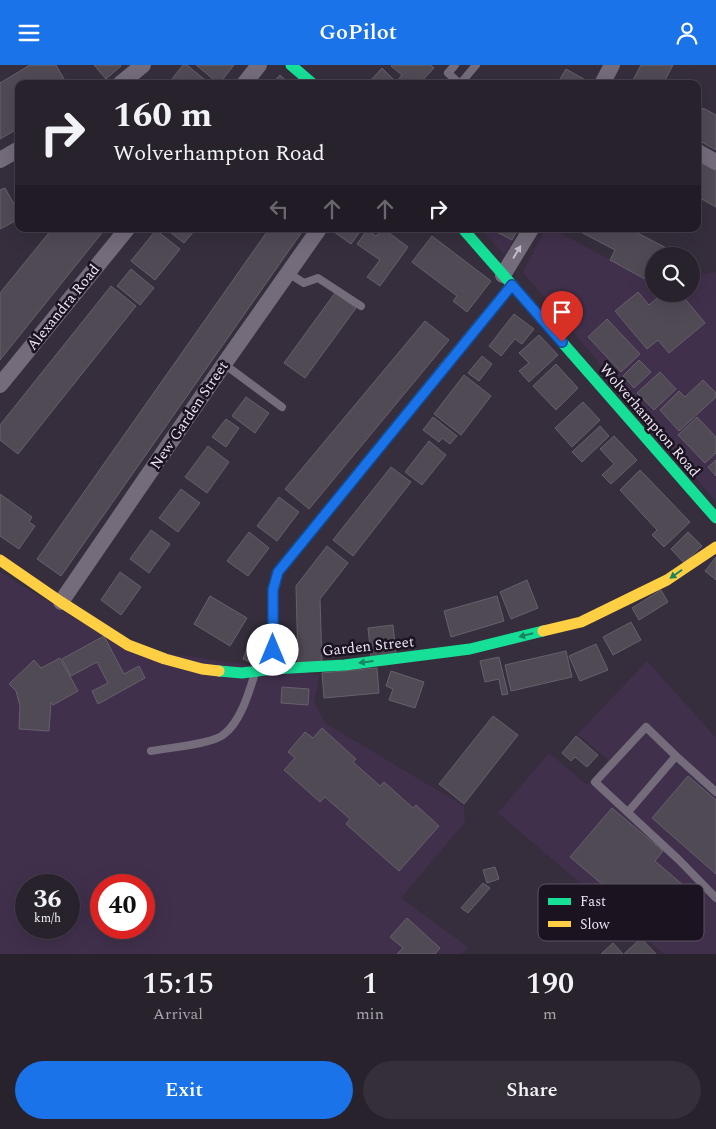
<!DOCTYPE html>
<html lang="en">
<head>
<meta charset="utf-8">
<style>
	body { margin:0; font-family:Spectral,serif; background:#342f39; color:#f1f3f6; height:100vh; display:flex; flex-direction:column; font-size:19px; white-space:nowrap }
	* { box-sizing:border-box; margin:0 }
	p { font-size:16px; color:#a5a4aa }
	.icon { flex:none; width:28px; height:28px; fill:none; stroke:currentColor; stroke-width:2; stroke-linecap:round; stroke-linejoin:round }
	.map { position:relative; height:889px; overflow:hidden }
	.sheet { display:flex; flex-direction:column; background:#28222d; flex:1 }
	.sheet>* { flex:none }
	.hud { position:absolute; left:15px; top:15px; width:686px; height:152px; border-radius:10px; box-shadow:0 5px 20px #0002,0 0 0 1px #443f49; background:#28222d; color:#f1f3f6; overflow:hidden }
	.buttons { position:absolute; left:645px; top:182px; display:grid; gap:10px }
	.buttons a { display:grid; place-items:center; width:55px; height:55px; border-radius:50%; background:#28222d; box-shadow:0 5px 20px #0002,0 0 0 1px #443f49; font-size:25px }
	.speed { position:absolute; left:15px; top:809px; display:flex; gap:10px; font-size:25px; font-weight:700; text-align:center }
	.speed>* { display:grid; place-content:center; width:65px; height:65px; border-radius:50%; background:#28222d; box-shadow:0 5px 20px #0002,0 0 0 1px #443f49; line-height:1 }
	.speed small { font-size:12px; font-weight:400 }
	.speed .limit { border:8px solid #d22; background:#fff; color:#111 }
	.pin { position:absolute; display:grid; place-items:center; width:42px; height:42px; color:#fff; margin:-51px -21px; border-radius:50% 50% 50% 0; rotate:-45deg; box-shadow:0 0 5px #0007 }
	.pin .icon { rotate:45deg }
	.me { position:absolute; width:55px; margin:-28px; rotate:0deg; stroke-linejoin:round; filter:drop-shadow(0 0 4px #0008) }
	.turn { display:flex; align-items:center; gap:18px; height:105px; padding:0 15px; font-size:22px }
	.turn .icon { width:65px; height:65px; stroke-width:2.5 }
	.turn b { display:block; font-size:35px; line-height:42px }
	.lanes { display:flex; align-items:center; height:48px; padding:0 15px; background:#0003; justify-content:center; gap:25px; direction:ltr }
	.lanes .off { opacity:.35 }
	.eta { display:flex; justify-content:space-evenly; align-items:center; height:85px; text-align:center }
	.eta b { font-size:30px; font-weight:600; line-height:35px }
	.button { display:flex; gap:10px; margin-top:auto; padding:10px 15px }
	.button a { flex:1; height:58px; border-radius:30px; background:#1a73e8; color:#fff; font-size:20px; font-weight:600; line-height:58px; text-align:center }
	.button a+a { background:#342f39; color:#f1f3f6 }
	header { display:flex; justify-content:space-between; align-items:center; height:65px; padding:0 15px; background:#1a73e8; color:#fff; font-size:22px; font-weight:600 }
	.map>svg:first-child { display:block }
	.built { fill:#40304c; fill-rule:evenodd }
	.building { fill:#504a55; stroke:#66606c }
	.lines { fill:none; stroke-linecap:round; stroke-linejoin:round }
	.lane { stroke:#746b7b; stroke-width:8 }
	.street { stroke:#746b7b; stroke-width:16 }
	.fast { stroke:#16e098; stroke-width:11 }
	.slow { stroke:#ffcf43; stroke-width:11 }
	.oneway { fill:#c3baca }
	.oneway2 { fill:#188462 }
	.route-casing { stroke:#114b97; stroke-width:12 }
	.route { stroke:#1a73e8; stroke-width:9 }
	.labels { text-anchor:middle; stroke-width:5; stroke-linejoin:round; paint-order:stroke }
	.street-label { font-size:15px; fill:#ede4f5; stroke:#1b1420 }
	.key { fill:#1b1420; stroke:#5a5260; stroke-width:1 }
	.key-label { font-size:14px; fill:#ede4f5 }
</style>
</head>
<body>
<header><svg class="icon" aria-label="menu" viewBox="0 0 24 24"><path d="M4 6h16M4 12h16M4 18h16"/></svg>GoPilot<svg class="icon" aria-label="person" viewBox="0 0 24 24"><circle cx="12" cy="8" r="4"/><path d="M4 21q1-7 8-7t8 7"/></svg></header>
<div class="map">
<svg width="716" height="889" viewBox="0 0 716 889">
	<rect width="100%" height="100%" fill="#362e3c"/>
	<path class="built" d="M480,164H519L505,190Z
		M545,164H553L654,219V229H691V212L716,207V437L523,207Z
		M0,507L123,582L319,610L314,637L325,658L464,741L465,757L401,833L468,882L462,889H1L0,887ZM26,820H69V862H26ZM101,820H144V862H101Z
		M647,596L716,673V887L714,889H664L498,748L549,688L587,720L608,695L578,669Z"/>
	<path class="building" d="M30,0H56L67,19H19V63L0,74V18Z
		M94,0H120L121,1L106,14Z
		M183,0H187L210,19H168Z
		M196,0H234L219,19Z
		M392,0H431L434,3L419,19H402L398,15L402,10L391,1Z
		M641,0H673L663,19H631Z
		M382,3L398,19H373L370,16Z
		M566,4L589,17L588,19H557Z
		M280,10L290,19H272Z
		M703,43L716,50V85L698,75V53Z
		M698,96L716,106V142L698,132Z
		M5,123L19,148V154L0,164V125Z
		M52,164H105L0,295V228Z
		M166,164H196L184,178Z
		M269,164H304L61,511L37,494Z
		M330,164H362L351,179Z
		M382,164H384L408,182L380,221L367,212L380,195L357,179L367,165L376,171Z
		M491,164H518L512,175Z
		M575,164H630L672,186L669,191H654V219L610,195L615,185Z
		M156,165L180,184L155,215L131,196Z
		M432,171L491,216L467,247L453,236L457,231L412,197Z
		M131,204L154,223L140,240L117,221Z
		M111,221L136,241L18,389L0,375V360Z
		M638,227L649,240L662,229H681L705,258L669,288L658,275L647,284L615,246Z
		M335,228L356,243L305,313L284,298Z
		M514,249L534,264L522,279L515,274L501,291L489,281Z
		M607,254L640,289L621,307L588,272Z
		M425,256L449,275L309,444L285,424Z
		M539,270L558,290L529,317L519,306L529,298L519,288Z
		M482,291L492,299L479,316L468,308Z
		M639,295L651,307L634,323L623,311Z
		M556,299L578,323L556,345L533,321Z
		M660,307L676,324L654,345L637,328Z
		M464,310L491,331L461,370L434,349Z
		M703,315L716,328V332L679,366L660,345L679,326L685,332Z
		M246,332L269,348L255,368L232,351Z
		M583,337L600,355L572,382L555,363Z
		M433,352L457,371L450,379L442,373L439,377L423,365Z
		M697,352L716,372V388L705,398L678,370Z
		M226,354L239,363L226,382L212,372Z
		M600,361L609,371L582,397L572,387Z
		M614,371L637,395L611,419L602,410L614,399L600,384Z
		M429,376L446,390L422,420L405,407Z
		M208,381L229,397L207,428L185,412Z
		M716,395V411L708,402Z
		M391,402L411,417L353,491L333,475Z
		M640,405L690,457L664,482L652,470L657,465L620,425Z
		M181,424L200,438L178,467L159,453Z
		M0,429L32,452L29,457L35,461L19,484L0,471Z
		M279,432L299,447L277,476L257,461Z
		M151,465L170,479L149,508L130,494Z
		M249,467L269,483L248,511L227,496Z
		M688,467L702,481L684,498L671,484Z
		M327,481L348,498L320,534L322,598H298L296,521Z
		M716,492V515L705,506Z
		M120,507L141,522L121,550L101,535Z
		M527,515L538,543L511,554L500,527Z
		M661,525L668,537L639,555L632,543Z
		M210,531L247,553L230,581L194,559Z
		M497,531L504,556L451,572L444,546Z
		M631,557L641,575L613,590L603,572Z
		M393,560L396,589L371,592L368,563Z
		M254,567L265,571L254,599L243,594Z
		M104,571L124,609L139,601L145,613L98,639L92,626L108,618L97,597L71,611L62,594Z
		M596,579L608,605L580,616L569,591Z
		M566,586L572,612L511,626L505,600Z
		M499,592L508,629L502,630L499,614L485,617L480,596Z
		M60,593L78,626L53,640L51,637L49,666L19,664L20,641L16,626L9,619L34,595L41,603Z
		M377,603L379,628L324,633L322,608Z
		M391,606L424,617L415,643L389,635L393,624L386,621Z
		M282,622L309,624L308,640L281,638Z
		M493,651L518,670L464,739L439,719Z
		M322,663L356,694L353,697L380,721L384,717L413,743L416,740L439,761L399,806L346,759L350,754L325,732L320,737L284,705L295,693L288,687L305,667L313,673Z
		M576,671L598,690L587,702L575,692L571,696L562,688Z
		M688,711L716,735V809L652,753Z
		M612,743L663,786L655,796L698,833L664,872L570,792Z
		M495,802L499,814L487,818L483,805Z
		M483,818L490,823L468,848L461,843Z
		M407,853L440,883L435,889H397L403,883L390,872Z
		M641,873L656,889H624Z
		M613,878L623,889H601Z"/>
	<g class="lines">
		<path class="lane" d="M455,0L448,8L460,19
			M460,19L476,0
			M288,208L304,218L318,213L361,241
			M224,299L282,342
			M151,686C167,683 212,679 223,670C240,658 249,628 255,608
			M716,727L676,691L646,662L595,717L679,795L716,833
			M628,747L676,691"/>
		<path class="street" d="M120,19L143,0
			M244,19L259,0
			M602,19L612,0
			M698,87L716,97
			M0,95L19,84
			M503,210L531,164
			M0,320L127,164
			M61,537L224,299L319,164"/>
		<path class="fast" d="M291,0L313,19
			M463,164L716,453
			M273,604V525L278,507L444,303
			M219,606L242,608L273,604L345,600L470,584L543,566"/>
		<path class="slow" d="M444,303L512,220
			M0,495L61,537L128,580L165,594L202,604L219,606
			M543,566L581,557L667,515L716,482"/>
	</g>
	<defs><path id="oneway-solid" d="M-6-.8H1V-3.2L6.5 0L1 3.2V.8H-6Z" transform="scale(1.25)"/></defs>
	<use class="oneway" href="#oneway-solid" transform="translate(517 187) rotate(-59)"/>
	<g class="oneway2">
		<use href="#oneway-solid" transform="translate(676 509) rotate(145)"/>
		<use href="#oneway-solid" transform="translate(526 570) rotate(166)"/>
		<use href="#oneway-solid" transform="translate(366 597) rotate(173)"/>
	</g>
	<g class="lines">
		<defs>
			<path id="route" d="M273,585V525L278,507L512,220L562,277"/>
		</defs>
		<use href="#route" class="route-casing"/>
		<use href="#route" class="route"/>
	</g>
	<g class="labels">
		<g class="street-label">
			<text transform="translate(63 242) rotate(-51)" y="5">Alexandra Road</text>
			<text transform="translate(189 350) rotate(-56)" y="5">New Garden Street</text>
			<text transform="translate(650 355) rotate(49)" y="5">Wolverhampton Road</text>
			<text transform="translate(368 581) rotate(-6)" y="5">Garden Street</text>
		</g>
	</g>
	<rect x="538" y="819" width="166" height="57" rx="8" class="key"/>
	<rect x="548" y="833" width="23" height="7" fill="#16e098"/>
	<rect x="548" y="856" width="23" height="6" fill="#ffcf43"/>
	<g class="key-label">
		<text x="580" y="841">Fast</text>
		<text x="580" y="864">Slow</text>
	</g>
</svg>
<div class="buttons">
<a><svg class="icon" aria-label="search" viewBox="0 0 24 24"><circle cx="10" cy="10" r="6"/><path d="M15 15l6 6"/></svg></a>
</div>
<div class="speed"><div>36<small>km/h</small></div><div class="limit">40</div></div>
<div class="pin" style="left:562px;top:277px;background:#d93025"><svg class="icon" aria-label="arrive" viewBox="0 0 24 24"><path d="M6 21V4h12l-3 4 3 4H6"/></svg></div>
<svg class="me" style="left:273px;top:585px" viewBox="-20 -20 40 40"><circle r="19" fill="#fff"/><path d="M0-13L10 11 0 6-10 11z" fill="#1a73e8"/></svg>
<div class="hud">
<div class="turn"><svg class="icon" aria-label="right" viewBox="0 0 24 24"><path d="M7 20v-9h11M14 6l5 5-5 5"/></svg><div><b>160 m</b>Wolverhampton Road</div></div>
<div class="lanes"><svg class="icon off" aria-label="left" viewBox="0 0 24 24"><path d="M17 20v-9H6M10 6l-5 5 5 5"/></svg><svg class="icon off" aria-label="ahead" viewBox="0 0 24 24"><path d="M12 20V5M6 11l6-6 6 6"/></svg><svg class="icon off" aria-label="ahead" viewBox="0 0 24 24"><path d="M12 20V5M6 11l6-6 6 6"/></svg><svg class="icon" aria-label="right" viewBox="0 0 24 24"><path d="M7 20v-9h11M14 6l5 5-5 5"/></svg></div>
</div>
</div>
<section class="sheet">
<div class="eta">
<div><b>15:15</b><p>Arrival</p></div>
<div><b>1</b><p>min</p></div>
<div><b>190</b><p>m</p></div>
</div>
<div class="button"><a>Exit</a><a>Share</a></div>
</section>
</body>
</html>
